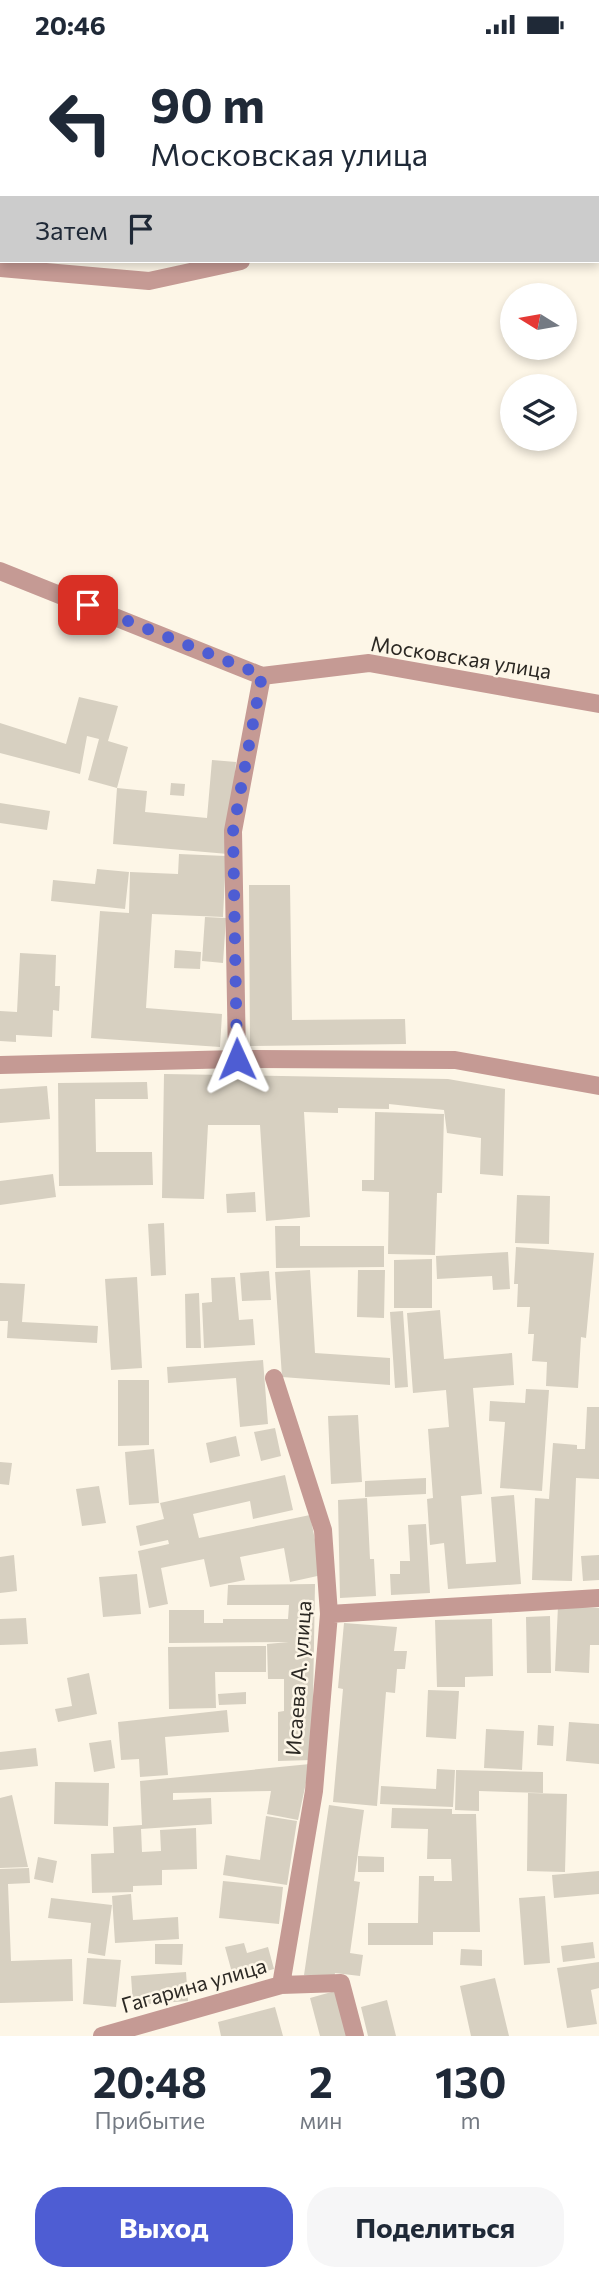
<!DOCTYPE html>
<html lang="ru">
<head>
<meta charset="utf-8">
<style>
	body { margin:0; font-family:Commissioner,sans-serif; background:#f6f6f7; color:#1f2937; height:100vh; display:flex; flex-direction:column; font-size:26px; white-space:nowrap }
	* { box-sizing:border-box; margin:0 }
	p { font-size:23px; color:#747a83 }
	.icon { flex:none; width:38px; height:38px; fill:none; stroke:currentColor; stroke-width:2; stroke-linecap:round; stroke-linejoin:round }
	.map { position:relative; height:1987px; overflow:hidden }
	.sheet { display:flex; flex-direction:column; background:#fff; flex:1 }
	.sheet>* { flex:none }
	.top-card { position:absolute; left:0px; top:0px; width:600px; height:214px; box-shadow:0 4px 10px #0003; background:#fff; color:#1f2937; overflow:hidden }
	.needle { width:46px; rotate:281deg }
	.buttons { position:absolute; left:500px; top:234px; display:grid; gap:14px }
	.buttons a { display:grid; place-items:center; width:77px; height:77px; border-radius:50%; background:#fff; box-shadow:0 4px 10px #0003; font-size:35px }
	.pin { position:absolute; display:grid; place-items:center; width:60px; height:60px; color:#fff; margin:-30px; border-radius:14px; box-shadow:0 4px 10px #0006 }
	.me { position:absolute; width:77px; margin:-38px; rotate:359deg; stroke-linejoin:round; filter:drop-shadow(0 0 5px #0008) }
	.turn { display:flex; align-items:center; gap:24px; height:147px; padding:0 35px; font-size:32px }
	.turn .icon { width:91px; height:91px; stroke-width:2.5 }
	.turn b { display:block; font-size:49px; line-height:60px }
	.then { display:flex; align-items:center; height:66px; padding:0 35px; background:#0003; gap:14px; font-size:26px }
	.eta { display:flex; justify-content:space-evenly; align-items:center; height:119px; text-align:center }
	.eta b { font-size:42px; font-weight:700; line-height:49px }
	.primary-button { display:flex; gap:14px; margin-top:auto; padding:14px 35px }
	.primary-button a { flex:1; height:80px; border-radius:28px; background:#4e5dd3; color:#fff; font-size:28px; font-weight:700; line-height:80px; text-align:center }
	.primary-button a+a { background:#f6f6f7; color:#1f2937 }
	.status { display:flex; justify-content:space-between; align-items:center; height:49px; padding:0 35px; background:#fff; direction:ltr }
	.status svg { height:19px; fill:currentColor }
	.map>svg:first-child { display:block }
	.building { fill:#d7d0c1 }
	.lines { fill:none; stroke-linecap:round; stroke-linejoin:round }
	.street { stroke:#c59a94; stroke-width:18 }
	.route { stroke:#4e5dd3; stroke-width:12; stroke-dasharray:0 21.6 }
	.labels { text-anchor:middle; stroke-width:5; stroke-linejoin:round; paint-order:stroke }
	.street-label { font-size:21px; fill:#2c2924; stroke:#fdf6e7 }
</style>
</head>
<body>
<div class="status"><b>20:46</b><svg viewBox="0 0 49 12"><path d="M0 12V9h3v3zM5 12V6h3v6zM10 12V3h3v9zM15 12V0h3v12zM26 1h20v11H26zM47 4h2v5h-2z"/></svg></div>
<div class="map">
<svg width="599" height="1987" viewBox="0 0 599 1987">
	<rect width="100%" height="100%" fill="#fdf6e7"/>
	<path class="building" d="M79,648L118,657L108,692L128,698L117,739L88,731L99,690L87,687L80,725L0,704V674L66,695Z
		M212,711L236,713L228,805L113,795L117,739L147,742L145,763L207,769Z
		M171,734L185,735L184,747L170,746Z
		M0,754L50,762L47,781L0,774Z
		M179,805L226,807L223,868L152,865L146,959L222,965L220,998L91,989L100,862L129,864L130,823L178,825Z
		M97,820L129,823L125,860L51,852L53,831L95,835Z
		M249,836H290L292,971L405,970L406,995L250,997Z
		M205,868L226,869L223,914L202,912Z
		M175,901L201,903L200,920L174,919Z
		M20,904L56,906L55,937H60L59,962L53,961L52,988L16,986V993L0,992V962L17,963Z
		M164,1025L448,1030L505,1040L503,1127L480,1125L481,1089L447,1084L444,1061L389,1055V1060L338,1059V1064L304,1063L310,1168L266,1172L260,1076H208L204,1150L162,1149Z
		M147,1033L148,1050H95L96,1103H152L153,1136L59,1137L58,1034Z
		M47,1037L50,1070L0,1074V1040Z
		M375,1063L444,1065L442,1144H437L435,1206L388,1205L389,1143L362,1142V1131H374Z
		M53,1125L56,1148L0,1156V1132Z
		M255,1143L256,1163L227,1164L226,1145Z
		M517,1146L550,1147L549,1195L515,1194Z
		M164,1174L166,1226L151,1227L148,1175Z
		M275,1177H300V1197H384V1218L276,1219Z
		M516,1198L594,1204L586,1289L581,1288L578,1339L546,1337L547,1313L532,1312L534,1285H528L530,1258H517L518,1235H514Z
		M508,1203L510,1240L493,1241L492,1227L437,1230L436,1207Z
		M432,1210V1259H394V1211Z
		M310,1221L315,1304L390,1309V1336L282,1328L275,1223Z
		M358,1221H385L384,1269L357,1268Z
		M269,1222L271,1251L242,1252L240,1224Z
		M137,1228L142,1319L111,1321L105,1230Z
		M235,1228L239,1271L253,1270L255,1296L204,1299L202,1254L212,1253L211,1229Z
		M0,1234L25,1235L22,1273L98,1277L97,1294L7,1289L8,1272H0Z
		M199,1244L201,1299H186L185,1245Z
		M440,1261L444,1310L512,1304L514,1336L473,1339L482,1445L461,1447L466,1515L496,1513L491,1448L514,1446L521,1535L448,1540L444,1494L430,1496L427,1450L433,1449L428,1380L449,1378L446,1341L413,1344L407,1264Z
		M403,1262L408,1338L395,1339L390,1263Z
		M263,1311L268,1375L240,1378L236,1329L168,1334L167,1318Z
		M118,1331H149V1396L118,1397Z
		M526,1340L549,1341L542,1442L500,1439L505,1373L489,1372L490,1352L525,1354Z
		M587,1358H599V1430L576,1429L572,1532L532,1531L535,1449L549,1450L553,1394L577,1396V1400H585Z
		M358,1366L362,1433L331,1435L328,1367Z
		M275,1379L281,1407L261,1412L254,1383Z
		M236,1387L240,1407L210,1414L206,1394Z
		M154,1400L159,1454L129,1456L125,1403Z
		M0,1413L12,1414L9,1436L0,1435Z
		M285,1426L293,1461L253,1470L250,1452L193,1465L199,1489L310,1466L322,1526L290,1533L284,1499L240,1508L245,1531L210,1538L204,1510L161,1519L168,1555L149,1559L138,1502L169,1495L168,1491L140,1497L136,1477L164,1470L160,1454Z
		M426,1429V1445L365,1448V1432Z
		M99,1437L106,1474L82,1477L76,1440Z
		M367,1449L370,1510H374L376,1547L340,1549L338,1451Z
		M426,1475L430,1544L391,1546L390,1525H400V1512H410L408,1476Z
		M14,1506L17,1542L0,1544V1508Z
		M599,1506V1531L583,1532L581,1507Z
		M137,1525L141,1565L103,1568L99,1528Z
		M315,1535L312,1711L278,1712V1663L284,1662V1630H268L267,1595L289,1593L169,1594V1561H204V1574H223V1570H288L289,1556H227L228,1536Z
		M558,1557L599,1559V1596H590L589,1624L555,1622Z
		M550,1567L551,1624H527L526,1568Z
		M26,1569L28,1595L0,1596V1570Z
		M492,1570L493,1627L465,1628V1638H437L435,1571Z
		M344,1574L397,1578L394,1602H407L405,1620H397L395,1644L386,1643L377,1757L333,1753L343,1640L338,1639Z
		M266,1597V1623H215L216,1659L169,1660L168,1598Z
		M89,1624L97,1665L58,1673L55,1660L72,1657L67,1629Z
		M428,1641L459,1642L456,1690L426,1688Z
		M246,1643V1655L219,1656L218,1645Z
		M227,1661L229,1683L165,1688L168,1726L140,1728L139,1710L121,1711L118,1673Z
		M569,1673L599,1675V1715L566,1712Z
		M538,1676L554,1677L553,1697L537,1696Z
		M486,1680L524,1682L522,1721L484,1719Z
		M111,1691L115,1719L94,1723L89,1694Z
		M36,1699L38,1717L0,1721V1703Z
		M310,1715L298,1771L267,1765L271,1742L173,1744V1751L211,1749L212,1775L141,1780L142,1803L161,1802L160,1781L196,1779L197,1820L162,1821V1836L133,1837V1843L92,1844L91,1805L114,1804L113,1778L142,1776L140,1732Z
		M437,1720L455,1721L453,1758L380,1755L381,1737L436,1740Z
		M456,1721L543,1723V1744L479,1742V1762L455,1761Z
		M55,1733L109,1734L108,1777L54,1775Z
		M528,1744L567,1745L565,1823L527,1822Z
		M12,1746L28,1818L0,1819V1749Z
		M329,1756L364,1761L354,1832L360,1833L350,1904L363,1906L360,1927L335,1924L334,1930L304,1926Z
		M392,1759L452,1760V1765H476L480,1883H433V1896H368V1874H418L419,1827H434V1832H452L451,1810H427L428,1780L391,1779Z
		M266,1767L297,1772L287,1836L223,1826L226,1806L260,1811Z
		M358,1807L384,1808V1823H358Z
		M38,1808L57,1812L53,1834L34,1830Z
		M29,1819L30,1834L8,1835L11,1912L72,1910L73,1952L0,1954V1820Z
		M599,1822V1845L554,1849L552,1826Z
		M223,1832L283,1838L279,1875L219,1869Z
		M131,1845L133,1871L178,1868L179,1890L115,1894L112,1847Z
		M545,1847L550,1914L524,1916L519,1849Z
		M51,1849L112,1856L105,1907L88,1904L91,1874L48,1869Z
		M593,1893L595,1909L563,1913L561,1897Z
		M244,1894L247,1904L268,1898L274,1920L234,1931L225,1898Z
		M155,1895H183L182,1916L155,1915Z
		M461,1900L482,1901V1917L460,1916Z
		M87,1909L121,1911L116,1958L83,1955Z
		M599,1913V1939L591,1941L597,1975L567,1979L557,1919Z
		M186,1923L188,1952L133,1956L131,1927Z
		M495,1929L509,1987H471L460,1937Z
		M335,1942L347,1987H320L310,1949Z
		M387,1951L396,1987H368L361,1958Z
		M275,1958L283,1987H221L218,1973Z"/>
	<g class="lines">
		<path class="street" d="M598,176H599
			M0,219L149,232L241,212
			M0,522L262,627L369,614L599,655
			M237,1010L233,782L262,627
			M0,1016L237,1010L455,1011L599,1037
			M274,1329L323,1481L329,1565L314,1742L281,1936
			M329,1565L599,1549
			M102,1987L281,1936L341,1934L355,1987"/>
	</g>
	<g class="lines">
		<path class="route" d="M88,556L262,626L233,782L237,1010"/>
	</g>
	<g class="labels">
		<g class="street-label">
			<text transform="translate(461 609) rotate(9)" y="7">Московская улица</text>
			<text transform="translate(299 1629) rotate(-86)" y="7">Исаева А. улица</text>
			<text transform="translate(194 1937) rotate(-16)" y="7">Гагарина улица</text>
		</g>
	</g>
</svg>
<div class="buttons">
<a><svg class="needle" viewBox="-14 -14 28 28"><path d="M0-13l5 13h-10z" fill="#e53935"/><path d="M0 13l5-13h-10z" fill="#747a83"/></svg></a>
<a><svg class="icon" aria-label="layers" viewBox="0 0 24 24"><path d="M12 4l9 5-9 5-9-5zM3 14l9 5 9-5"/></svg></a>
</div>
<div class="pin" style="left:88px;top:556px;background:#d93025"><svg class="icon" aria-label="arrive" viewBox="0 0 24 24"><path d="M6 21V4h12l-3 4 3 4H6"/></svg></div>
<svg class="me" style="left:237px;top:1010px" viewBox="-20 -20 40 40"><path d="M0-17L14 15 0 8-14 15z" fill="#4e5dd3" stroke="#fff" stroke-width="4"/></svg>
<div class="top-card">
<div class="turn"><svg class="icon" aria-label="left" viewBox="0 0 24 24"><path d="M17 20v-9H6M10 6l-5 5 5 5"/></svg><div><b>90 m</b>Московская улица</div></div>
<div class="then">Затем<svg class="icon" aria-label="arrive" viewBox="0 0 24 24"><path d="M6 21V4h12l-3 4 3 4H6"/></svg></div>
</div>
</div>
<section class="sheet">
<div class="eta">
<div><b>20:48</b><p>Прибытие</p></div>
<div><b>2</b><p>мин</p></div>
<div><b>130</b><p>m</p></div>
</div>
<div class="primary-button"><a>Выход</a><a>Поделиться</a></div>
</section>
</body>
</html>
